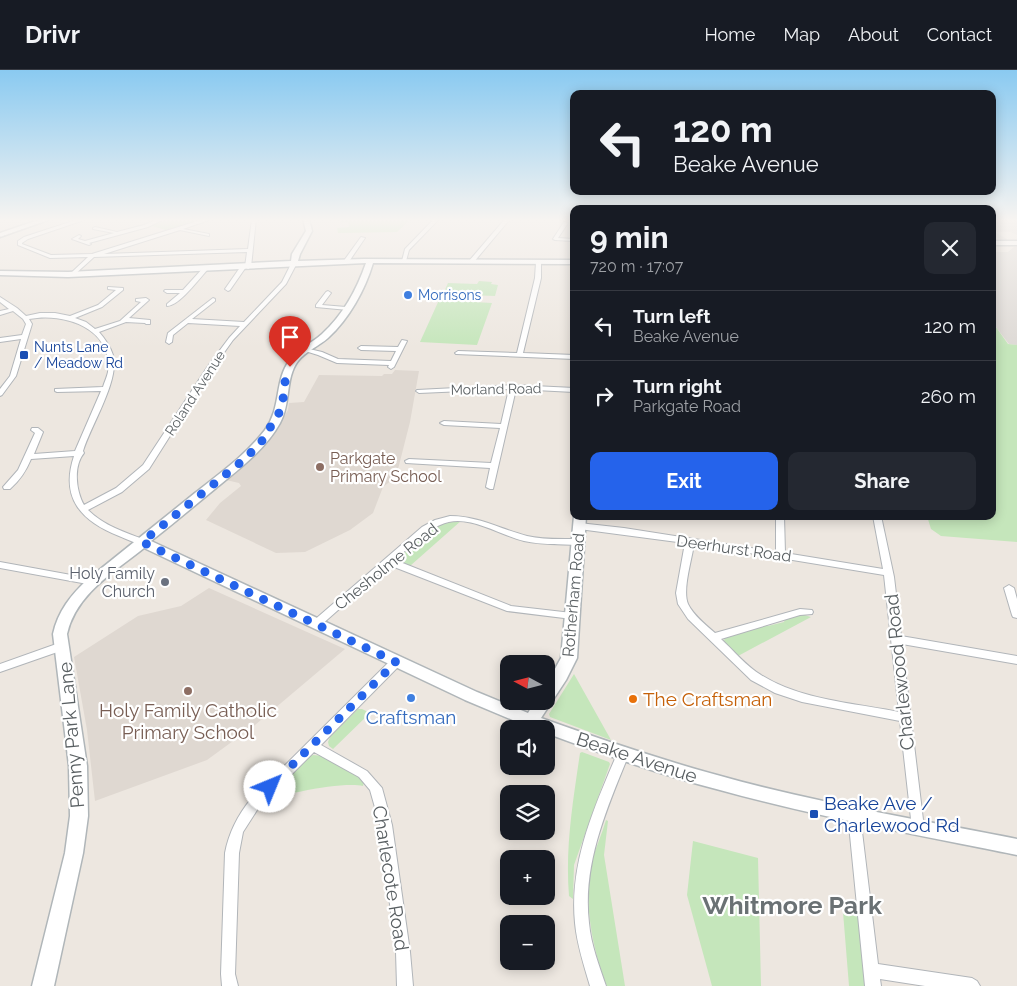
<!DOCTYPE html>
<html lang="en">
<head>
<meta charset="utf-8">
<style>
	body { margin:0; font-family:Raleway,sans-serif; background:#242831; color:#f1f3f6; height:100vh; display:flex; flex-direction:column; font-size:19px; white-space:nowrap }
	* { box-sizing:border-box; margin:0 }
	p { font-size:16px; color:#9ea1a6 }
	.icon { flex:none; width:28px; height:28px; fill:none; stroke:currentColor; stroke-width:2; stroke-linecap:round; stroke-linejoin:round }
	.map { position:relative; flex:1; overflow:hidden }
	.panel { position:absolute; left:570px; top:135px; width:426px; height:315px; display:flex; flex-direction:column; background:#171b24; border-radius:10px; box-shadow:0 2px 12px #0003 }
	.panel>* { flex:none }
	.banner { position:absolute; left:570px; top:20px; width:426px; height:105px; border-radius:10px; box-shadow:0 2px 12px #0003; background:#171b24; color:#f1f3f6; overflow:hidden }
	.needle { width:32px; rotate:277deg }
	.buttons { position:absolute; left:500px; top:585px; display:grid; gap:10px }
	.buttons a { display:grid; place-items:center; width:55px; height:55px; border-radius:10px; background:#171b24; box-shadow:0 2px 12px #0003; font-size:25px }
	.pin { position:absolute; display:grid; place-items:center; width:42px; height:42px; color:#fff; margin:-51px -21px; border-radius:50% 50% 50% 0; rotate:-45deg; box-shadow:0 0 5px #0007 }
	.pin .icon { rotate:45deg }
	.me { position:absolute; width:55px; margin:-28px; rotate:45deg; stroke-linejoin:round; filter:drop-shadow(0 0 4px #0008) }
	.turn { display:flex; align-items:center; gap:18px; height:105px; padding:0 20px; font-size:22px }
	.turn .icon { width:65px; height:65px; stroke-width:2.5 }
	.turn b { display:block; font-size:35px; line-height:42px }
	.round { display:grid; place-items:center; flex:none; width:52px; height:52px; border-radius:10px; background:#242831 }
	.summary { display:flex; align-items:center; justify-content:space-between; height:85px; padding:0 20px }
	h1 { font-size:30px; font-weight:700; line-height:38px }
	.button { display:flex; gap:10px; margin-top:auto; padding:10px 20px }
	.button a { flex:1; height:58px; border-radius:10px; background:#2563eb; color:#fff; font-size:20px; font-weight:700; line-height:58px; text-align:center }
	.button a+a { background:#242831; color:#f1f3f6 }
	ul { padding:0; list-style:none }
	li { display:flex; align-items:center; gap:15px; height:70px; padding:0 20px; border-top:1px solid #363941 }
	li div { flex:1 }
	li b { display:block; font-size:19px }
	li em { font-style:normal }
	header { display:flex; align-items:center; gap:30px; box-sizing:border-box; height:70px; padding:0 25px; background:#171b24; border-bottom:1px solid #363941 }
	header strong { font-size:24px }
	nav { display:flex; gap:28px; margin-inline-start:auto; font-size:18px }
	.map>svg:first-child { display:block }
	.industrial { fill:#ddd9d5 }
	.education { fill:#dfd8d1 }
	.green { fill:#c5e6bb }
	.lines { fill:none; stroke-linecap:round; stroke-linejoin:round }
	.street-casing { stroke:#b1b5b9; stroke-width:2 }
	.secondary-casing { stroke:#b0b6b9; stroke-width:3 }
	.street { fill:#fff; fill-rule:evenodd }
	.secondary { fill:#fff; fill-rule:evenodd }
	.rail { stroke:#b0b1b2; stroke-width:1; stroke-dasharray:0.5 4; stroke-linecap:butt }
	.route { stroke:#2563eb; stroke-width:9; stroke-dasharray:0 16.2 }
	.shop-dot { fill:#3f7fe0; stroke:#fff; stroke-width:2 }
	.transit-dot { fill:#1a4fb4; stroke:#fff; stroke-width:2 }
	.education-dot { fill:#8d6e63; stroke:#fff; stroke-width:2 }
	.worship-dot { fill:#6b7280; stroke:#fff; stroke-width:2 }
	.food-dot { fill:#e8710a; stroke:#fff; stroke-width:2 }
	.labels { text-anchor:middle; stroke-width:4.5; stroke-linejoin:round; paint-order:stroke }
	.far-shop-label { font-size:14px; fill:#366cbe; stroke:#fff; text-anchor:start }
	.far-transit-label { font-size:14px; fill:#164399; stroke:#fff; text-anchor:start }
	.far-street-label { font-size:14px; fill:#595f62; stroke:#fff }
	.education-label { font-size:16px; fill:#785e54; stroke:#fff; text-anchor:start }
	.street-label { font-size:16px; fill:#595f62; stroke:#fff }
	.worship-label { font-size:16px; fill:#5b616d; stroke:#fff; text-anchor:end }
	.near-street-label { font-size:19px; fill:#595f62; stroke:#fff }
	.near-food-label { font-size:19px; fill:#c56008; stroke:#fff; text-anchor:start }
	.near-education-label { font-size:19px; fill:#785e54; stroke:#fff }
	.near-shop-label { font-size:19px; fill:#366cbe; stroke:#fff }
	.near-transit-label { font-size:19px; fill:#164399; stroke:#fff; text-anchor:start }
	.near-district-label { font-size:25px; font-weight:bold; fill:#6a7174; stroke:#fff }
</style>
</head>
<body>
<header>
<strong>Drivr</strong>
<nav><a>Home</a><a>Map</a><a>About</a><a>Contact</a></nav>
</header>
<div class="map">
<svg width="1017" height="916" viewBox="0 0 1017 916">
	<rect width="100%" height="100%" fill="#ede7e0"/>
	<path class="industrial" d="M992,149H1017V165L1011,162H995L1010,171H1002L993,166Z
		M1014,177H1017V275L1009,274L993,253L992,182H1008Z"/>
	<path class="education" d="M395,300L419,301L410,352L396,407L383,417L373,443L350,460L305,482L276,483L206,450L220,433L241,416L239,413L226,410L268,373L288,340L289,333L304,332L319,305L382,306L384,304H392Z
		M209,518L345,579L255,655L207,690L95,731L87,660L74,587L138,546L181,536Z"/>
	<path class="green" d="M164,149H194L199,151L169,161L152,156Z
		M342,149H411L397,162L338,163L337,158L349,157L348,152H341Z
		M479,211L492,212L491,214L498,215L495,226L443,224L448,213L477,214Z
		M439,230L492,233L477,275L420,272Z
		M993,253L1008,274L1017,275V472L941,466L931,459L927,446H992Z
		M462,450L410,496L399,490C399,480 432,457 443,453C448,451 456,451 462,450Z
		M801,544L811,547L738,586L724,571L725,567L764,555L768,556L784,552L785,549Z
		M574,604L611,670L550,647L549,644Z
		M358,639H362L370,643L333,679L329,676L328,672L330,667Z
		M582,682L609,692L610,694L574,795L573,829L569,826C565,778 573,731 580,683Z
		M313,685L323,686L361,708L364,712L363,716C344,711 277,724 260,734L308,687Z
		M606,750L608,751L604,785L625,916H607C593,883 583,830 591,794C595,779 602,764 606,750Z
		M693,771L758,788L761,916H712L687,825Z
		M843,842L859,845L866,916H849Z"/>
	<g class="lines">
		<defs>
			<path id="street" d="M79,149H87L28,169L22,173V174L51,185L92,184L204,149H212L183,159L209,164V166L180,160L104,184L248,179L252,149H256L251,197L248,199L246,197L230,220L228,221L225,219L241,196L245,197L247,182L94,187L73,206L71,205V203L88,187L50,188L18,175V171L24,167Z
				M158,149H164L148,157L89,173L91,174L89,175L72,169L79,165L81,166L78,169L85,171L114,163L93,159V158L95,157L117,162L144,155Z
				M434,149H439L409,180L406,191H402L405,179Z
				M505,149H510L473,193H469V191Z
				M564,152L568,153L558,168L574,169V171L555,170L553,169Z
				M361,167L365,168L348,193H344L343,192Z
				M292,192L297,193L286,214L233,270L213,298L149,399L122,422L88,440C104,456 125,462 145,470L146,472L145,474C137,475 127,469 119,466C81,451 60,428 74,386L31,389C26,401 20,410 10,419H4L3,417L18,400L35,363L31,360L32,358H38L43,362L34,384L75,381L101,321L57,322L55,321V319L103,317C104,313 107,307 108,302C113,258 64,242 29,249L32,254L16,306L2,325L0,326V319L10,306L21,269L0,272V268L22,265L26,254L23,249L13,241L0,245V241L9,239L0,232V227L17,238L26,246L40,243H55L70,246L98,235L116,220L108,219V217L123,218V220L102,237L75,248L86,252L95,259L120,251L141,232L136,231V229L146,228L149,230L129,248L150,250V254H146L145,253L126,252L99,262C105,269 110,276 113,285C120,310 91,355 83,381L84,383C73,396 76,421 84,435L116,418L143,395L208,296L229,268L240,256L188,253L173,265L172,272L169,274L166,272L168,263L213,228L215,229V231L192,249L244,252L282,212Z
				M536,192L541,193V208L523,283L574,285V289L456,284L455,283L458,281L517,283L535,208Z
				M203,198L208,199C199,209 179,236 167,236V234L180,223H167L164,221L165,220H183Z
				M328,221L331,223L322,235L346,237L348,238V240L316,237V235L326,222Z
				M402,270L407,271L394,297L391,299L388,297L389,295L337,293L318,285L302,280L305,278L322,282L338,289L391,291L396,281L361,280L358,278L361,276L398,277Z
				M513,315L574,318V322L516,319L493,419H490L486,417L490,398L406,393L405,391L409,389L491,393L500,358L444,355L440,353L444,351L501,354L509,319L419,323L416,321L417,320Z
				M450,446C478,446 500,459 527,466C543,470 561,469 578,469L582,472L578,475C560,474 542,475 524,471C498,465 467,442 440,455C422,462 409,478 395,490L511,536L572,543L576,544L577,546L576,548L572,549L507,541L389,495L320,556H312L311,554L312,552L422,457L435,450Z
				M776,446H784L785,483L883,499L873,446H881L894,507L901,566L1017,586V594L902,574L924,758L923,762L918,764L913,762L912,758L900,651L802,632L775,623L751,610L688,549L678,534L676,523L685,473L579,459L575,456L579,453L624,458L776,482ZM694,474L884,505L899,642C853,633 801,630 761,605C748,598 732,579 721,569L800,545L812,544L813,542L812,540L800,539L715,563C706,555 693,545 688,534C682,520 692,489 694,474Z
				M0,492L93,509L98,512L93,515L0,498Z
				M1009,515L1014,518L1017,529V548L1013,547L1012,545L1004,518Z
				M62,572L66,573L67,576L66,579L0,602V594Z
				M396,588L400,589L401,592L400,595L321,675L367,701L382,718L392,755L410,882L413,916H397L396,882L380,755L370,720L359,707L314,682L259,737L243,762L239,783L235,904L238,916H222L221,904L225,783C229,762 238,745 251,729L392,589Z
				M623,679L627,681L629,684C607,738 582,794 589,853C591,875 599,895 606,916H590C584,895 577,875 575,853C569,793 594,738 617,684L619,681Z
				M854,740L858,741L860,745L878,894L972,908L977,911L980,916H925L880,909L881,916H865L848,745L850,741Z"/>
			<path id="secondary" d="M41,149H51L0,167V163Z
				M303,149H309L312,161L300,184L298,191L364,189L574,190V194L373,193C365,220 349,249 328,268C319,276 306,281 298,291C285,308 291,334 280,353C265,380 239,399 216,418C194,436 173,454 151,471L477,622L528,643L535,631H546V615L561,588L574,446H586L577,588L566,610L541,648C600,669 658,689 717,705C816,733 917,749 1017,769V785C918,765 818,747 720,720C661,705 603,684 546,663V659H534L465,630L144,478C114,502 76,524 67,564L87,696L88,746L83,783L54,916H32L65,783L70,746L69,696L53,564C58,541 71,525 88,509C124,480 159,452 195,423C219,404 246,385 265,360C282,337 274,310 290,290C299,278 312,273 322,264C343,245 357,219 366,193L68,207L0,205V201L68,202L291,191L292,184L306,161Z
				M992,171H1017V175H992Z"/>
		</defs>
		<use href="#street" class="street-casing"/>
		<use href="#secondary" class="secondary-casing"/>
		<use href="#street" class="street"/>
		<use href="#secondary" class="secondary"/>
		<path class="rail" d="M0,167L53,149"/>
	</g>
	<linearGradient id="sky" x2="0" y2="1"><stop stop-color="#8acaf1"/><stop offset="0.54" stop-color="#f7f4f1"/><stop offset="1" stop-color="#f7f4f1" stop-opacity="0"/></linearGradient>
	<rect width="1017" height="278" fill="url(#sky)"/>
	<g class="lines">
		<path class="route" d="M270,717L396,592L142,472L241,392L260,374L282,338L285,312L290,297"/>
	</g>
	<g class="shop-dot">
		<circle cx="408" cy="225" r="5"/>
		<circle cx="411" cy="628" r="5"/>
	</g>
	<g class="transit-dot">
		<rect x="19" y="280" width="10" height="10" rx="2.5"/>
		<rect x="809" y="739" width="10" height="10" rx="2.5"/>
	</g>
	<g class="education-dot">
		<circle cx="320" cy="397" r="5"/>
		<circle cx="188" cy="621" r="5"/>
	</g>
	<circle class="worship-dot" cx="165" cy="512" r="5"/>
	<circle class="food-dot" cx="633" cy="629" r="5"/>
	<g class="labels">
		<g class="far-shop-label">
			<text x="418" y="230">Morrisons</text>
		</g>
		<g class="far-transit-label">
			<text x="34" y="282">Nunts Lane<tspan x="34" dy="16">/ Meadow Rd</tspan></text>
		</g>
		<g class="far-street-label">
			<text transform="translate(496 319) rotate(-1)" y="5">Morland Road</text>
			<text transform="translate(195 323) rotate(-57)" y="5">Roland Avenue</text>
		</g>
		<g class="education-label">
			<text x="330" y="394">Parkgate<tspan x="330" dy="18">Primary School</tspan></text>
		</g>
		<g class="street-label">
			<text transform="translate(734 478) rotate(8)" y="6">Deerhurst Road</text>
			<text transform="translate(386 496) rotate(-39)" y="6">Chesholme Road</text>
			<text transform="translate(573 525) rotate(-85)" y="6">Rotherham Road</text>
		</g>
		<g class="worship-label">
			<text x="155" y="509">Holy Family<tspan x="155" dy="18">Church</tspan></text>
		</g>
		<g class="near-street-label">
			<text transform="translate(899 602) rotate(-96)" y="7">Charlewood Road</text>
			<text transform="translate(71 665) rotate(-95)" y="7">Penny Park Lane</text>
			<text transform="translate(637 687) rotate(18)" y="7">Beake Avenue</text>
			<text transform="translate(391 808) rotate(81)" y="7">Charlecote Road</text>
		</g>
		<g class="near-food-label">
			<text x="643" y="636">The Craftsman</text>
		</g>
		<g class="near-education-label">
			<text x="188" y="647">Holy Family Catholic<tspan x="188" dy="22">Primary School</tspan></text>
		</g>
		<g class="near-shop-label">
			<text x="411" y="654">Craftsman</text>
		</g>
		<g class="near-transit-label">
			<text x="824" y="740">Beake Ave /<tspan x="824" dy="22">Charlewood Rd</tspan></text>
		</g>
		<g class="near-district-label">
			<text x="792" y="844">Whitmore Park</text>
		</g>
	</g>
</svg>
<div class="buttons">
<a><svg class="needle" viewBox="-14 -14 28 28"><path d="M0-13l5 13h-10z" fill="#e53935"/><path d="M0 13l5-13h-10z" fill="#9ea1a6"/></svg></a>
<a><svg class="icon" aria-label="sound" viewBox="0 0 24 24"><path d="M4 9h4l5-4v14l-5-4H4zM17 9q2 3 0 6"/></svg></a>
<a><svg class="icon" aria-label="layers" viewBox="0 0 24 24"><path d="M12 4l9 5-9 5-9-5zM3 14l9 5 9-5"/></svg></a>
<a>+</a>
<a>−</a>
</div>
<div class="pin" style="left:290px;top:297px;background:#d93025"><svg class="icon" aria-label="arrive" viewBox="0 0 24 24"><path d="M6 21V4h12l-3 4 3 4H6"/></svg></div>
<svg class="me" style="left:270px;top:717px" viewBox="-20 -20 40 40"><circle r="19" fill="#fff"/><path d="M0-13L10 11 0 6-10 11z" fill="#2563eb"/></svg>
<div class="banner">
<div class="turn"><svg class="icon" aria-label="left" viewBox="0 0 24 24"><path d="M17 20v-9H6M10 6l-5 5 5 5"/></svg><div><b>120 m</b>Beake Avenue</div></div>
</div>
<section class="panel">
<div class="summary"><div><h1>9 min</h1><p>720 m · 17:07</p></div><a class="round"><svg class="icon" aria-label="close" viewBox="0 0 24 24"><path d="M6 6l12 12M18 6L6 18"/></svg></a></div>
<ul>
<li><svg class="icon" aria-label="left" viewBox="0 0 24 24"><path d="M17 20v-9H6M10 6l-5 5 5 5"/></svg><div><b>Turn left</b><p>Beake Avenue</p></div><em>120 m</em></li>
<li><svg class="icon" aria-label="right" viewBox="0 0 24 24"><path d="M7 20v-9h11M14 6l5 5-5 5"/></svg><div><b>Turn right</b><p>Parkgate Road</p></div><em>260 m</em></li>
</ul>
<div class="button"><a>Exit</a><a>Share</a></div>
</section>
</div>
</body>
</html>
